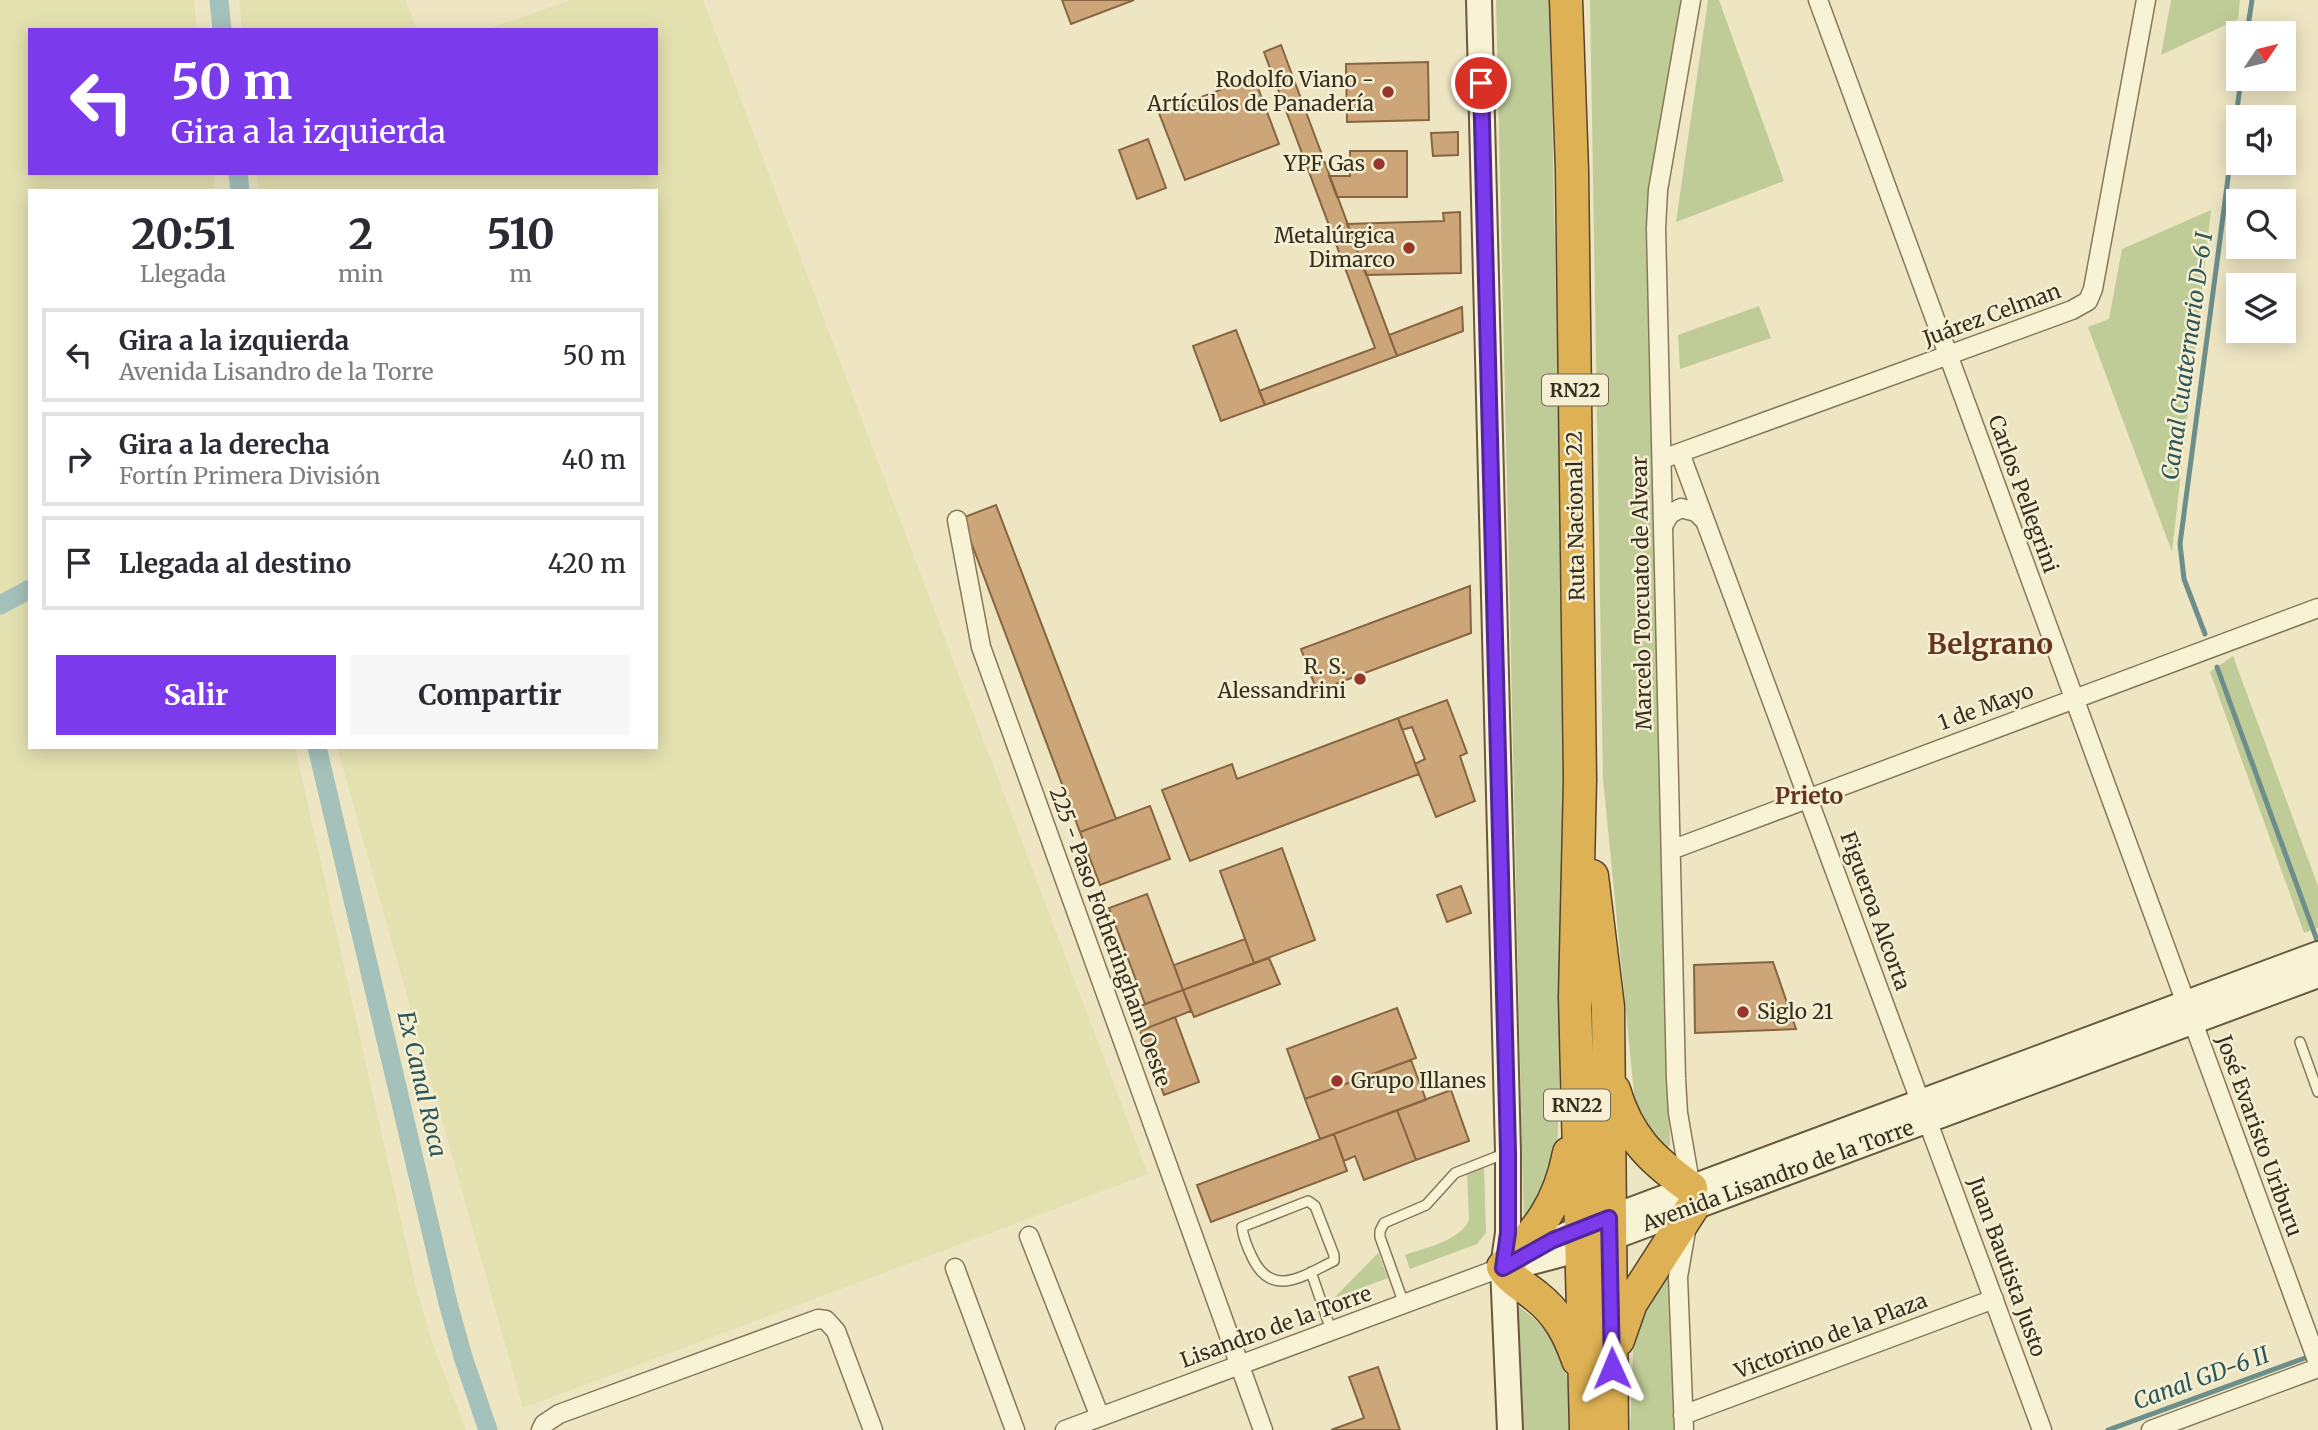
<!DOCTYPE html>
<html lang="es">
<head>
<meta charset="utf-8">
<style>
	body { margin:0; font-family:Merriweather,serif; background:#f7f7f7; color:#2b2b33; height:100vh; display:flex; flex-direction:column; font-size:26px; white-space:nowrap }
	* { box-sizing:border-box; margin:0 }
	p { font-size:23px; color:#7c7c81 }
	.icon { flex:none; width:38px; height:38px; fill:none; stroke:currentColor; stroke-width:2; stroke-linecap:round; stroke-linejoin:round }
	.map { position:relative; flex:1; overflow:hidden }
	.details { position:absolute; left:28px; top:189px; width:630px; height:560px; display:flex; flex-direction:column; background:#fff; border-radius:0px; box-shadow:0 4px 18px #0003 }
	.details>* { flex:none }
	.hud { position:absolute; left:28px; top:28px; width:630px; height:147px; border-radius:0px; box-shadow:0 4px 18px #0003; background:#7c3aed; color:#fff; overflow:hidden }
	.needle { width:46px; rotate:55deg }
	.buttons { position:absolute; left:2226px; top:21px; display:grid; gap:14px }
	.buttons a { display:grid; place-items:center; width:70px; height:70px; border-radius:0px; background:#fff; box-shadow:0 4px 18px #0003; font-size:35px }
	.pin { position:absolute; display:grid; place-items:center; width:60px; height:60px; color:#fff; margin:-30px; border:4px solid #fff; border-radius:50%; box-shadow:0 2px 7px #0007 }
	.me { position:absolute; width:77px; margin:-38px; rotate:359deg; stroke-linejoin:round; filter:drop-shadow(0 0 5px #0008) }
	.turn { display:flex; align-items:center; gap:24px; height:147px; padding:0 28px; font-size:32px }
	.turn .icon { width:91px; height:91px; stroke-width:2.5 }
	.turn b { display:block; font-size:49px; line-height:60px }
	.eta { display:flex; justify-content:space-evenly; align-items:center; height:119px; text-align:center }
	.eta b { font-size:42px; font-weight:700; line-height:49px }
	.action { display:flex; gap:14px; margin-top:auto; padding:14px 28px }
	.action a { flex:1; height:80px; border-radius:0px; background:#7c3aed; color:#fff; font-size:28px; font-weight:700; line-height:80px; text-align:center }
	.action a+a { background:#f7f7f7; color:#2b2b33 }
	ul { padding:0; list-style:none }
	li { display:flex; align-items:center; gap:21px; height:94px; margin:0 14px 10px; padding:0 14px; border:4px solid #e1e1e2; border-radius:0px }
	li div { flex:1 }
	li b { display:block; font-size:26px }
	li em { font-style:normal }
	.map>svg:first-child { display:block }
	.farmland { fill:#e4e1b1 }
	.green { fill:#c0cc97 }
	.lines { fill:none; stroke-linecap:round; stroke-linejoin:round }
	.stream { stroke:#6c8f8b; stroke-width:5 }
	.canal { stroke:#a5c1bc; stroke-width:19 }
	.building { fill:#cca579; stroke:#876540; stroke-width:2 }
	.lane-casing { stroke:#88785a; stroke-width:12 }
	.street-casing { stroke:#88785a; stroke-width:21 }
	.secondary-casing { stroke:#6a593d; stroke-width:28 }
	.highway-casing { stroke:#56452e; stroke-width:35 }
	.lane { stroke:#f9f3d6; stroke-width:9 }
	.street { stroke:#f9f3d6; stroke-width:18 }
	.secondary { stroke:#f9f3d6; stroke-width:24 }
	.highway { stroke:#ddb154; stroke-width:32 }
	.route-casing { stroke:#51269a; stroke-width:18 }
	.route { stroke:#7c3aed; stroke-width:12 }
	.poi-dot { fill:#97362a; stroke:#f5efd3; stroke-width:2.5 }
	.labels { text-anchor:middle; stroke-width:5; stroke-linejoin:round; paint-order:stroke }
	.shield { fill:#f5efd3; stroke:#716854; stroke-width:2 }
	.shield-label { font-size:19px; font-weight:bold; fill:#382e1e }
	.poi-label { font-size:21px; fill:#382e1e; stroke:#f5efd3; text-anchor:end }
	.street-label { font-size:21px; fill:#382e1e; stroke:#f5efd3 }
	.water-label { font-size:23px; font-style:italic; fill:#2d5658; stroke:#f5efd3 }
	.neighbourhood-label { font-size:23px; font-weight:bold; fill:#65351d; stroke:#f5efd3 }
	.district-label { font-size:28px; font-weight:bold; fill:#65351d; stroke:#f5efd3 }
</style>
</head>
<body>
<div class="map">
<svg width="2318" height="1430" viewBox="0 0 2318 1430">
	<rect width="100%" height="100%" fill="#eee6c3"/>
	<path class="farmland" d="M0,0H194L197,30H30V173H213L215,191H30V747H295L416,1287L432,1342L466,1430H0Z
		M239,0H406L417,30H242Z
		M570,0H703L1148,1174L523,1408L337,747H656V191H259L257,173H656V30H485Z"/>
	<path class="green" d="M1496,0H1549L1550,8L1567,836L1557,1159L1524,1234Z
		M1590,0H1681L1647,207L1670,1145L1666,1149H1663L1638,1114L1634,1093L1603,779Z
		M1708,0H1719L1784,181L1676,222Z
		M2171,0H2240L2238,19L2161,55Z
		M2211,210L2172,552L2088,327L2109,319L2122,249Z
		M1759,306L1771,338L1680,369L1678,335Z
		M2233,656L2318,886V928L2304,933L2210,672Z
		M1484,1166L1486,1233L1477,1244L1410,1269L1405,1255C1424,1248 1460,1241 1469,1220L1467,1173Z
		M1378,1253L1388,1278L1334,1298Z
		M1671,1270L1677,1430H1630L1634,1328L1637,1307Z
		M1514,1302C1523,1310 1534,1318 1543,1327C1569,1356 1570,1393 1572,1430H1518Z"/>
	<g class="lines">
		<path class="stream" d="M2247,33L2252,0
			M2205,634L2184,579L2180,544L2241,79
			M2217,667L2318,943
			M2108,1430L2305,1358"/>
		<path class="canal" d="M219,0L222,30
			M238,173L240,191
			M0,605L30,589
			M317,747L448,1303L463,1357L488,1430"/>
	</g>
	<path class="building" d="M1062,0H1134L1071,24Z
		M1281,45L1397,356L1265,405L1259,391L1375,348L1264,52Z
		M1428,62L1429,120L1347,122L1346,64Z
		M1254,77L1279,144L1185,180L1159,113Z
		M1458,132V155L1433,156L1431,133Z
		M1148,139L1166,188L1137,199L1119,150Z
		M1350,151H1407V197H1337L1329,176H1350Z
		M1460,212L1461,273L1366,275L1347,224L1444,221L1443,213Z
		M1462,307L1463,331L1397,356L1389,335Z
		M1236,330L1265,405L1221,421L1193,346Z
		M996,505L1116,819L1080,832L962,518Z
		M1470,586L1471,633L1317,691L1301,649Z
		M1447,700L1467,753L1460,756L1475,801L1436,817L1415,764L1425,759L1412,727L1402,730L1398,718Z
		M1398,718L1419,774L1190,861L1162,790L1232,764L1237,779Z
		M1150,806L1170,859L1100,885L1080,832Z
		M1282,848L1315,940L1254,963L1220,871Z
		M1461,886L1471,913L1447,922L1437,895Z
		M1147,894L1183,990L1145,1004L1109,908Z
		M1245,939L1254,963L1183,990L1174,965Z
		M1269,958L1280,984L1194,1017L1183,990Z
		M1773,962L1796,1029L1695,1033L1694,965Z
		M1183,990L1191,1011L1140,1031L1132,1009Z
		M1397,1008L1416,1058L1305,1099L1287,1049Z
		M1175,1017L1199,1082L1164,1095L1140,1031Z
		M1411,1060L1426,1100L1320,1139L1305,1099Z
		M1451,1090L1469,1141L1416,1160L1397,1110Z
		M1397,1110L1416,1160L1364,1180L1355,1156L1344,1161L1334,1134Z
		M1334,1134L1347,1171L1211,1222L1197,1185Z
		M1378,1367L1400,1430H1331L1364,1418L1349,1377Z"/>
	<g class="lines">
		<defs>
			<path id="lane" d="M2300,1042L2318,1092
				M1308,1201L1315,1206L1334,1255V1261C1304,1275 1273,1299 1253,1259C1248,1249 1243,1237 1242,1227Z
				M1311,1272L1331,1330
				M1404,1304L1380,1237V1231L1384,1223L1426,1205L1455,1173L1506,1153"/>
			<path id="street" d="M1818,0L2318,1363
				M1680,453L2042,1430
				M1668,457L2072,310L2088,301L2093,289L2146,0
				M957,520L981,647L1263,1430
				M1663,526L1670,514L1681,508L1696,512L1705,521
				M1671,850L2318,608
				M1691,1188L1678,1113L1676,1079L1656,228L1658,190L1691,0
				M1029,1236L1100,1417
				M955,1268L1015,1430
				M1683,1415L1994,1299
				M541,1430L544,1424L559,1414L818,1319L826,1320L836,1331L873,1430
				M1065,1430L1503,1267
				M1684,1430L1678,1277L1686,1231
				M2151,1430L2318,1368"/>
			<path id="secondary" d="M1479,0L1508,1152V1233L1503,1267L1510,1430
				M1516,1260L1572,1232L2318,954
				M1528,1263L1581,1249L2318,975"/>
			<path id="highway" d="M1566,0L1572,170L1580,780L1575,997L1586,1430
				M1592,876L1608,1007L1612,1430
				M1614,1090C1628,1138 1652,1160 1691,1188
				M1569,1153C1559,1205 1538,1230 1503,1267C1512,1281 1524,1286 1536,1296C1558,1313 1569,1334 1578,1360
				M1618,1340L1631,1303L1692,1208"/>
		</defs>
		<use href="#lane" class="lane-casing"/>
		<use href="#street" class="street-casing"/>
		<use href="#secondary" class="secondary-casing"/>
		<use href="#highway" class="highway-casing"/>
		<use href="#lane" class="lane"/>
		<use href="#street" class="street"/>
		<use href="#secondary" class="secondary"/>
		<use href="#highway" class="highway"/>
	</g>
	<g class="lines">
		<defs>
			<path id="route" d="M1481,83L1508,1152V1233L1503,1268L1553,1240L1609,1218L1612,1368"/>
		</defs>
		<use href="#route" class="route-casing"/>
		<use href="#route" class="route"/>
	</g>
	<g class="poi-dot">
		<circle cx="1388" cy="92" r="7"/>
		<circle cx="1379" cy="164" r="7"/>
		<circle cx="1409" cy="248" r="7"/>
		<circle cx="1360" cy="679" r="7"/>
		<circle cx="1743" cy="1012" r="7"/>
		<circle cx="1337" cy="1081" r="7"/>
	</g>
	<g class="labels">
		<g class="shield">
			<rect x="1542" y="374.5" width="66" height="31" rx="5"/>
			<rect x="1544" y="1089.5" width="66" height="31" rx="5"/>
		</g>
		<g class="shield-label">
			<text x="1575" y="397">RN22</text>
			<text x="1577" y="1112">RN22</text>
		</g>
		<g class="poi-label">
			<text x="1374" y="87">Rodolfo Viano -<tspan x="1374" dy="24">Artículos de Panadería</tspan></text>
			<text x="1365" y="171">YPF Gas</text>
			<text x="1395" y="243">Metalúrgica<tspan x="1395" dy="24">Dimarco</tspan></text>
			<text x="1346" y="674">R. S.<tspan x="1346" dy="24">Alessandrini</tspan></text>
			<text x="1757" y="1019" text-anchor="start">Siglo 21</text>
			<text x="1351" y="1088" text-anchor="start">Grupo Illanes</text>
		</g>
		<g class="street-label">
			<text transform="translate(1992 315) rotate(-20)" y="7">Juárez Celman</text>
			<text transform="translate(2023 494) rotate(70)" y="7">Carlos Pellegrini</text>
			<text transform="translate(1576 516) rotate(-91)" y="7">Ruta Nacional 22</text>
			<text transform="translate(1642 593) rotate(-91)" y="7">Marcelo Torcuato de Alvear</text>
			<text transform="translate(1986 707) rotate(-20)" y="7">1 de Mayo</text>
			<text transform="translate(1875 911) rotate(70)" y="7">Figueroa Alcorta</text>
			<text transform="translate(1110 937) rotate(70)" y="7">225 - Paso Fotheringham Oeste</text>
			<text transform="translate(2259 1136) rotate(70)" y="7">José Evaristo Uriburu</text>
			<text transform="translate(1778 1176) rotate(-20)" y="7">Avenida Lisandro de la Torre</text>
			<text transform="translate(2007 1267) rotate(70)" y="7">Juan Bautista Justo</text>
			<text transform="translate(1276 1327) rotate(-20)" y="7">Lisandro de la Torre</text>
			<text transform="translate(1831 1336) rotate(-21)" y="7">Victorino de la Plaza</text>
		</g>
		<g class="water-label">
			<text transform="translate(2187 356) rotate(-82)" y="8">Canal Cuaternario D-6 I</text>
			<text transform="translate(422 1084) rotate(77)" y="8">Ex Canal Roca</text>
			<text transform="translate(2201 1378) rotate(-20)" y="8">Canal GD-6 II</text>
		</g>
		<g class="neighbourhood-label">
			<text x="1809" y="804">Prieto</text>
		</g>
		<g class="district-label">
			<text x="1990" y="654">Belgrano</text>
		</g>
	</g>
</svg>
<div class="buttons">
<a><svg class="needle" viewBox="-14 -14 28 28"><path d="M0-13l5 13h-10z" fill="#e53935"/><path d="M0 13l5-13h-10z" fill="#7c7c81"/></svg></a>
<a><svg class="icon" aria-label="sound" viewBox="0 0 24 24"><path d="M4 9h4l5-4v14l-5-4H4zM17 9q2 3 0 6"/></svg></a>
<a><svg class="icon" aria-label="search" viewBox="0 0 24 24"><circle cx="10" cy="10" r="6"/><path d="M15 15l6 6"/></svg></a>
<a><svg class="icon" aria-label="layers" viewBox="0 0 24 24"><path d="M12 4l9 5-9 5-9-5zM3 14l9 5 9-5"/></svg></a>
</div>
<div class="pin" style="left:1481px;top:83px;background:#d93025"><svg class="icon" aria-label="arrive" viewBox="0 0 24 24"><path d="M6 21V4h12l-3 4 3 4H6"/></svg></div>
<svg class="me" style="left:1612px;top:1368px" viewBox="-20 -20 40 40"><path d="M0-17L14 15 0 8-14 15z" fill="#7c3aed" stroke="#fff" stroke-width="4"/></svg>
<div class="hud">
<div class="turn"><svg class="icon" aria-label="left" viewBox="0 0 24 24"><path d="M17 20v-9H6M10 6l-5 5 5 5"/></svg><div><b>50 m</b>Gira a la izquierda</div></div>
</div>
<section class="details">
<div class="eta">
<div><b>20:51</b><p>Llegada</p></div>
<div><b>2</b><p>min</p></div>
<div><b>510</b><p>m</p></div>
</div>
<ul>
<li><svg class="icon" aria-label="left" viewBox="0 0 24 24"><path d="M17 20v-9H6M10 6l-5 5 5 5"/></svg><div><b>Gira a la izquierda</b><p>Avenida Lisandro de la Torre</p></div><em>50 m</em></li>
<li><svg class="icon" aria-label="right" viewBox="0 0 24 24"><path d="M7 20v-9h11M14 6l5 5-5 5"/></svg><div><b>Gira a la derecha</b><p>Fortín Primera División</p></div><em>40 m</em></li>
<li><svg class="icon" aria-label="arrive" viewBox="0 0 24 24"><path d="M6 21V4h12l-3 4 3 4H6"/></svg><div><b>Llegada al destino</b></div><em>420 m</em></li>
</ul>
<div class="action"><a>Salir</a><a>Compartir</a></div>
</section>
</div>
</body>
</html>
